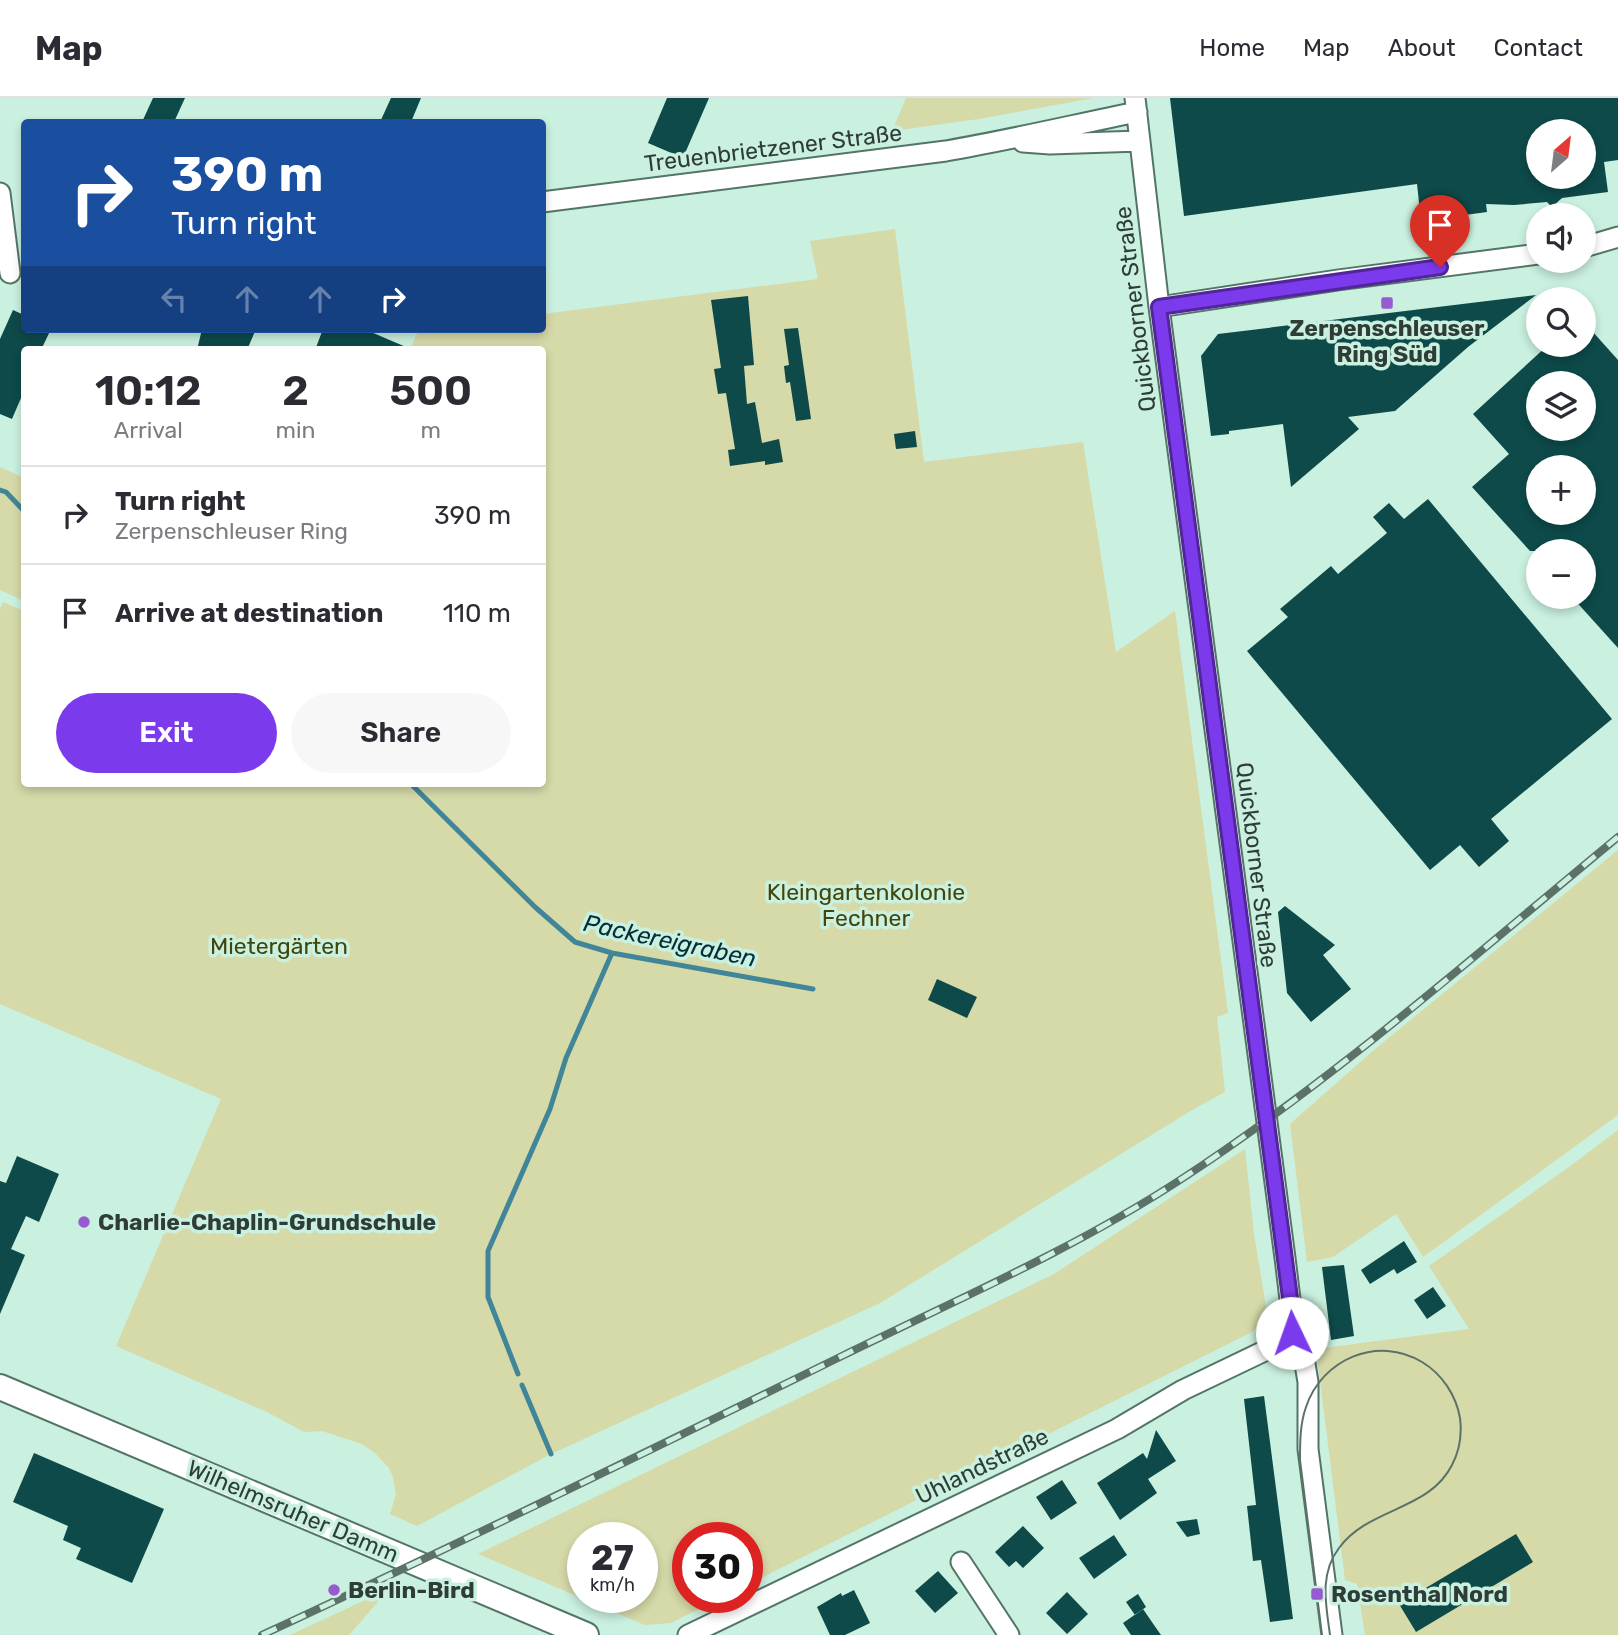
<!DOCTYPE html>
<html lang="en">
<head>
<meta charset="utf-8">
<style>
	body { margin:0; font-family:Rubik,sans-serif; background:#f7f7f7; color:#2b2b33; height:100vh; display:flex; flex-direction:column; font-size:26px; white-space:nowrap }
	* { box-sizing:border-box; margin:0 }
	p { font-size:23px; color:#7c7c81 }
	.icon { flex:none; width:38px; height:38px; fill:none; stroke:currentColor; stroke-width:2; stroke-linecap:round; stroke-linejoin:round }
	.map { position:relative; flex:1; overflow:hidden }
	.panel { position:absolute; left:21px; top:248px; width:525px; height:441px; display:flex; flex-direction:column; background:#fff; border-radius:7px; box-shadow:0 4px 10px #0003 }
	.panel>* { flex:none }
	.guide { position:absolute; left:21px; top:21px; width:525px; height:214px; border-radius:7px; box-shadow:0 4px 10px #0003; background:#1a4fa0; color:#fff; overflow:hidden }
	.needle { width:46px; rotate:28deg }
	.fabs { position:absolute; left:1526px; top:21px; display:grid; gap:14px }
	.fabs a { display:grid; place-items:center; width:70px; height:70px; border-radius:50%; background:#fff; box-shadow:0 4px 10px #0003; font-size:35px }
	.speed { position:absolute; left:567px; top:1424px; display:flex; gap:14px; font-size:35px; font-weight:700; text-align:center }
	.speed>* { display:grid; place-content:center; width:91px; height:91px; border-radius:50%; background:#fff; box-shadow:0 4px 10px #0003; line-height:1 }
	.speed small { font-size:18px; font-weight:400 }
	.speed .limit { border:10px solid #d22; background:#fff; color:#111 }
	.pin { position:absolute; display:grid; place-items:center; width:60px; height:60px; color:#fff; margin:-72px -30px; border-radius:50% 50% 50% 0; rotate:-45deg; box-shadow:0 0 7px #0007 }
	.pin .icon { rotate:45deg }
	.me { position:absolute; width:77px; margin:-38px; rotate:357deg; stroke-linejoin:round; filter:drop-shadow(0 0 5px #0008) }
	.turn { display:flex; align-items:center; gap:24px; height:147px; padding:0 35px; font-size:32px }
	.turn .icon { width:91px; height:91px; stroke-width:2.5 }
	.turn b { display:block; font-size:49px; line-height:60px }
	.lanes { display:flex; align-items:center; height:66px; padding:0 35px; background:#0003; justify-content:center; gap:35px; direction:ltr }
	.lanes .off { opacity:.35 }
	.eta { display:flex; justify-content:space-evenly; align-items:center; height:119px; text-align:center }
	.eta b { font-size:42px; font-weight:600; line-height:49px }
	.action { display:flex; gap:14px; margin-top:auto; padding:14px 35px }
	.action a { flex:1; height:80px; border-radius:42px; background:#7c3aed; color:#fff; font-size:28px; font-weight:600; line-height:80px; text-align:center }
	.action a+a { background:#f7f7f7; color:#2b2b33 }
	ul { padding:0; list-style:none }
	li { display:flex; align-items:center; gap:21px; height:98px; padding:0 35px; border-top:2px solid #e1e1e2 }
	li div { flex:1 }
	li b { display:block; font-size:26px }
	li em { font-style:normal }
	header { display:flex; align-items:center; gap:42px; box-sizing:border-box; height:98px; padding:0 35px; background:#fff; border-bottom:2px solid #e1e1e2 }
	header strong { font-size:33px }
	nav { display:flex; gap:38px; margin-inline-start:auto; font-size:24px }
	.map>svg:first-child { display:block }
	.green { fill:#d6d9a8; fill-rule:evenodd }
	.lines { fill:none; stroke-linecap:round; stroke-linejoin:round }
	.stream { stroke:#418698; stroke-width:5 }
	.building { fill:#0d4a49; fill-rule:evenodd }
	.minor-casing { stroke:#537567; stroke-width:23 }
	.major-casing { stroke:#537567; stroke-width:28 }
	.minor { stroke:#fff; stroke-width:19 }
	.major { stroke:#fff; stroke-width:24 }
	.tram { stroke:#5c7269; stroke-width:2 }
	.rail-casing { stroke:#5c7269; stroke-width:8 }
	.rail { stroke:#caf0df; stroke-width:5; stroke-dasharray:16; stroke-linecap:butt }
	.route-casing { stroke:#51269a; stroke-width:18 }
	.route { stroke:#7c3aed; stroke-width:12 }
	.poi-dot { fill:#985ad1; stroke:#caf0df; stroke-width:2.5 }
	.labels { text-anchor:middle; stroke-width:7; stroke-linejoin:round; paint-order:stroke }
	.street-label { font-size:23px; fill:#2e3d37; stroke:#caf0df }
	.poi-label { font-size:23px; font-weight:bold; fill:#2e3d37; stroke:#caf0df; text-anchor:start }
	.park-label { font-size:23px; fill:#43450a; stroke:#caf0df }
	.water-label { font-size:24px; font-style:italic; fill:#032f3c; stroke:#caf0df }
</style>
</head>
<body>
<header>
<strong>Map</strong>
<nav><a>Home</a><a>Map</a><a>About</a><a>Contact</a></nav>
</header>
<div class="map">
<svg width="1618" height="1537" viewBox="0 0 1618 1537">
	<rect width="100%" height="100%" fill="#caf0df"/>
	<path class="green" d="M906,0H1093L979,21L892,33Z
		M895,131L924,364L1083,344L1116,554L1175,513L1228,915L1217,919L1225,994L1192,1012L880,1205L551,1356L417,1428L390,1416L396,1396L393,1379L389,1370L375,1355L362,1346L322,1333L304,1334L267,1314L116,1248L221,1001L0,906V511L3,504L24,513V686H542V252H410L418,233H445L451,231H542L543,216L818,181L810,143Z
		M0,369L24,380V503L0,492Z
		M1618,752V1017L1423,1159L1396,1116L1333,1159L1307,1164L1290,1026L1374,952Z
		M1618,1032V1537H1365L1357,1486L1345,1482L1316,1251L1469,1231L1429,1168L1569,1069Z
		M1245,1051L1254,1136L1267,1214L1254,1233L747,1487V1440H688V1500H721L671,1525L645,1527L478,1456L1054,1176ZM583,1440H642V1500H583Z
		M389,1491L349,1537H290Z"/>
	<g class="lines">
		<path class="stream" d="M0,392L6,394L24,413
			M411,686L535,809L575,844L612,855L813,891
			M518,1276L488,1199V1153L550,1011L566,960L612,855
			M522,1287L551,1356"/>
	</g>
	<path class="building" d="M153,0H185L174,24H142Z
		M391,0H421L411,24H380Z
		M667,0H709L683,60L648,45Z
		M1170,0H1618V62L1604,64L1608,94L1562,100L1552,109L1547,104L1514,107L1486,106L1487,114L1421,123L1417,86L1184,118ZM1538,33H1584V79H1538Z
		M1536,197L1468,249L1395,313L1348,319L1359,331L1291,389L1283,326L1229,333V336L1211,338L1201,258L1218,236Z
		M748,198L754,267L744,268L747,306L755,304L762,345L779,341L783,364L765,367V363L730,368L728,352L735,351L726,295L718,296L714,271L721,270L711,202Z
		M13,212L24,217V231H51L41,252H24V293L12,321L0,316V241Z
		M1584,224L1618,262V550L1572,499H1584V453H1530L1472,389L1509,356L1473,316L1548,247H1584ZM1538,285H1584V331H1538ZM1538,369H1584V415H1538Z
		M798,230L811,321L796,323L790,284L786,285L784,268L789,267L784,231Z
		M202,231H256L247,252H197Z
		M323,231H364L413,252H315Z
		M915,333L917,349L896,351L894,336Z
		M1428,401L1612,621L1491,721L1509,743L1479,769L1460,747L1430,772L1247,553L1288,519L1280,511L1286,506L1331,468L1338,476L1387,435L1373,419L1389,405L1404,421Z
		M1285,808L1335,847L1323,857L1351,891L1311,924L1287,895L1278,814Z
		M937,881L977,899L967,920L928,902Z
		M17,1058L59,1076L39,1124L26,1118L11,1151L25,1157L0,1216V1083L6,1085Z
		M1404,1143L1417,1164L1397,1176L1394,1171L1370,1186L1361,1172Z
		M1344,1167L1354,1238L1331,1242L1322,1169Z
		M1433,1189L1446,1208L1427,1221L1414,1202Z
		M1264,1298L1293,1521L1270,1524L1261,1462L1253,1463L1247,1408L1256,1407L1244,1301Z
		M1156,1332L1176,1363L1148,1381L1157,1395L1120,1422L1097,1385L1143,1355L1147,1361Z
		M34,1355L164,1411L132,1485L76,1461L81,1450L63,1442L68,1428L13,1404Z
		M1062,1382L1077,1405L1051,1422L1036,1399Z
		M1197,1421L1200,1436L1187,1439L1176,1424Z
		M1023,1428L1044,1450L1023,1470L1016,1463L1009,1469L995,1454Z
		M1516,1436L1533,1464L1416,1534L1399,1506Z
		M1114,1437L1127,1457L1094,1481L1079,1460Z
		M938,1473L958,1495L935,1515L915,1493Z
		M854,1492L870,1525L845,1537H830L817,1509L841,1495L842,1498Z
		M1067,1494L1088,1516L1067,1536L1046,1515Z
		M1138,1496L1146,1509L1135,1517L1126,1504Z
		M1143,1511L1154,1527L1161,1537H1131L1123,1525Z"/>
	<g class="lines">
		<defs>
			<path id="minor" d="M1135,0L1159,209L1285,1160L1293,1226L1292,1235L1304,1260L1308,1284V1351L1332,1537
				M1023,44L1050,46L1140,43
				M0,95L10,175
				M542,104L946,53C1010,42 1073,27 1137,14
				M1584,149L1618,139
				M1159,209L1338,182L1538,156
				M961,1464L1009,1537
				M688,1537L1117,1331L1183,1292L1279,1246L1292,1235"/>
			<path id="major" d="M0,1289L586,1537"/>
		</defs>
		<use href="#minor" class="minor-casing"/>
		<use href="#major" class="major-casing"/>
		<use href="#minor" class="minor"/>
		<use href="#major" class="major"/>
		<path class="tram" d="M1322,1537L1300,1362C1300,1344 1300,1326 1306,1309C1322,1261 1378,1237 1422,1264C1442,1276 1456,1297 1460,1320C1462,1336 1460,1352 1452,1367C1429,1413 1369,1409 1339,1450C1319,1476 1326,1507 1330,1537"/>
		<defs>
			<path id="rail" d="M262,1537C456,1447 649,1353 842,1258C956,1202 1074,1151 1180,1082C1335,981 1475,857 1618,739"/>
		</defs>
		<use href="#rail" class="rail-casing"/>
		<use href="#rail" class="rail"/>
	</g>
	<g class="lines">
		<defs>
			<path id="route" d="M1292,1235L1293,1223L1281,1131L1159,209L1440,169"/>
		</defs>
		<use href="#route" class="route-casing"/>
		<use href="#route" class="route"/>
	</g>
	<g class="poi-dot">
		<rect x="1380" y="198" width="14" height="14" rx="3.5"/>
		<circle cx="84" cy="1124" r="7"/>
		<circle cx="334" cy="1492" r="7"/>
		<rect x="1310" y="1489" width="14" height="14" rx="3.5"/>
	</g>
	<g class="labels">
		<g class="street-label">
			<text transform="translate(773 50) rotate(-7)" y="8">Treuenbrietzener Straße</text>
			<text transform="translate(1135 211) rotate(-97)" y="8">Quickborner Straße</text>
			<text transform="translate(1257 767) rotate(83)" y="8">Quickborner Straße</text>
			<text transform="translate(982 1368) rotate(-26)" y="8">Uhlandstraße</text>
			<text transform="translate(293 1413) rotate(23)" y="8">Wilhelmsruher Damm</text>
		</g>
		<g class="poi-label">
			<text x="1387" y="238" text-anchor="middle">Zerpenschleuser<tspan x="1387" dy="26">Ring Süd</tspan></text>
			<text x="98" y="1132">Charlie-Chaplin-Grundschule</text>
			<text x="348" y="1500">Berlin-Bird</text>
			<text x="1331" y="1504">Rosenthal Nord</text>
		</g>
		<g class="park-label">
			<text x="866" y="802">Kleingartenkolonie<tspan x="866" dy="26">Fechner</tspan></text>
			<text x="279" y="856">Mietergärten</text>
		</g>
		<g class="water-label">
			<text transform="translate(670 843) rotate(12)" y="8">Packereigraben</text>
		</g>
	</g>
</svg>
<div class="fabs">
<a><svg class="needle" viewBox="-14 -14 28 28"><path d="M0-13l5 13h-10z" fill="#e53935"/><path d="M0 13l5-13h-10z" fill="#7c7c81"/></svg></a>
<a><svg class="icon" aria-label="sound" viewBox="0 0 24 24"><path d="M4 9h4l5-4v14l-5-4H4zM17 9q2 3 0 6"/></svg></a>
<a><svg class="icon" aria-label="search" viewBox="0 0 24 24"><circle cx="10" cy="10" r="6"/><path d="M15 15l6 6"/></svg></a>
<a><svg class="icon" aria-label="layers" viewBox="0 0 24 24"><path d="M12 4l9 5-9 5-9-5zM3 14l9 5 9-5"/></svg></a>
<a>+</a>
<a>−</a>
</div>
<div class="speed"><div>27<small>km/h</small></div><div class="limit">30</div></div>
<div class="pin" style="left:1440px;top:169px;background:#d93025"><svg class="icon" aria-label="arrive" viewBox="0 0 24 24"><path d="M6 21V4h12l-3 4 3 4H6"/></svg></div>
<svg class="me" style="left:1292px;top:1235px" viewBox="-20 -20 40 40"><circle r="19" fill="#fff"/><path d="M0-13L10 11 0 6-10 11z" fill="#7c3aed"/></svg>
<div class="guide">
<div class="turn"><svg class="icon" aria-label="right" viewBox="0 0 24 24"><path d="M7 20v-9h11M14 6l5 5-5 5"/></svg><div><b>390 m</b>Turn right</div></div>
<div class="lanes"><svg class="icon off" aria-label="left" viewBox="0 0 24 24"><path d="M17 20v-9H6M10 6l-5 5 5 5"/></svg><svg class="icon off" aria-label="ahead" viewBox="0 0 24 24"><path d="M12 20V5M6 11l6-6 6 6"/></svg><svg class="icon off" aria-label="ahead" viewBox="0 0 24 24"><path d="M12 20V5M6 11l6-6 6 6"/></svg><svg class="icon" aria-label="right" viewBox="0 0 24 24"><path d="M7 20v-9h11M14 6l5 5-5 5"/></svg></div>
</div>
<section class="panel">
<div class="eta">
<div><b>10:12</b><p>Arrival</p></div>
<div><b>2</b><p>min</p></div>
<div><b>500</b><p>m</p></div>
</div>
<ul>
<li><svg class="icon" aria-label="right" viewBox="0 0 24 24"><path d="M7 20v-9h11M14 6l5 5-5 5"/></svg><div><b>Turn right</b><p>Zerpenschleuser Ring</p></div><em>390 m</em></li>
<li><svg class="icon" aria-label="arrive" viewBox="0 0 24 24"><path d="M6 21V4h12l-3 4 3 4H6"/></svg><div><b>Arrive at destination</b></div><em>110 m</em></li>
</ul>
<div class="action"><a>Exit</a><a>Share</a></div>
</section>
</div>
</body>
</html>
